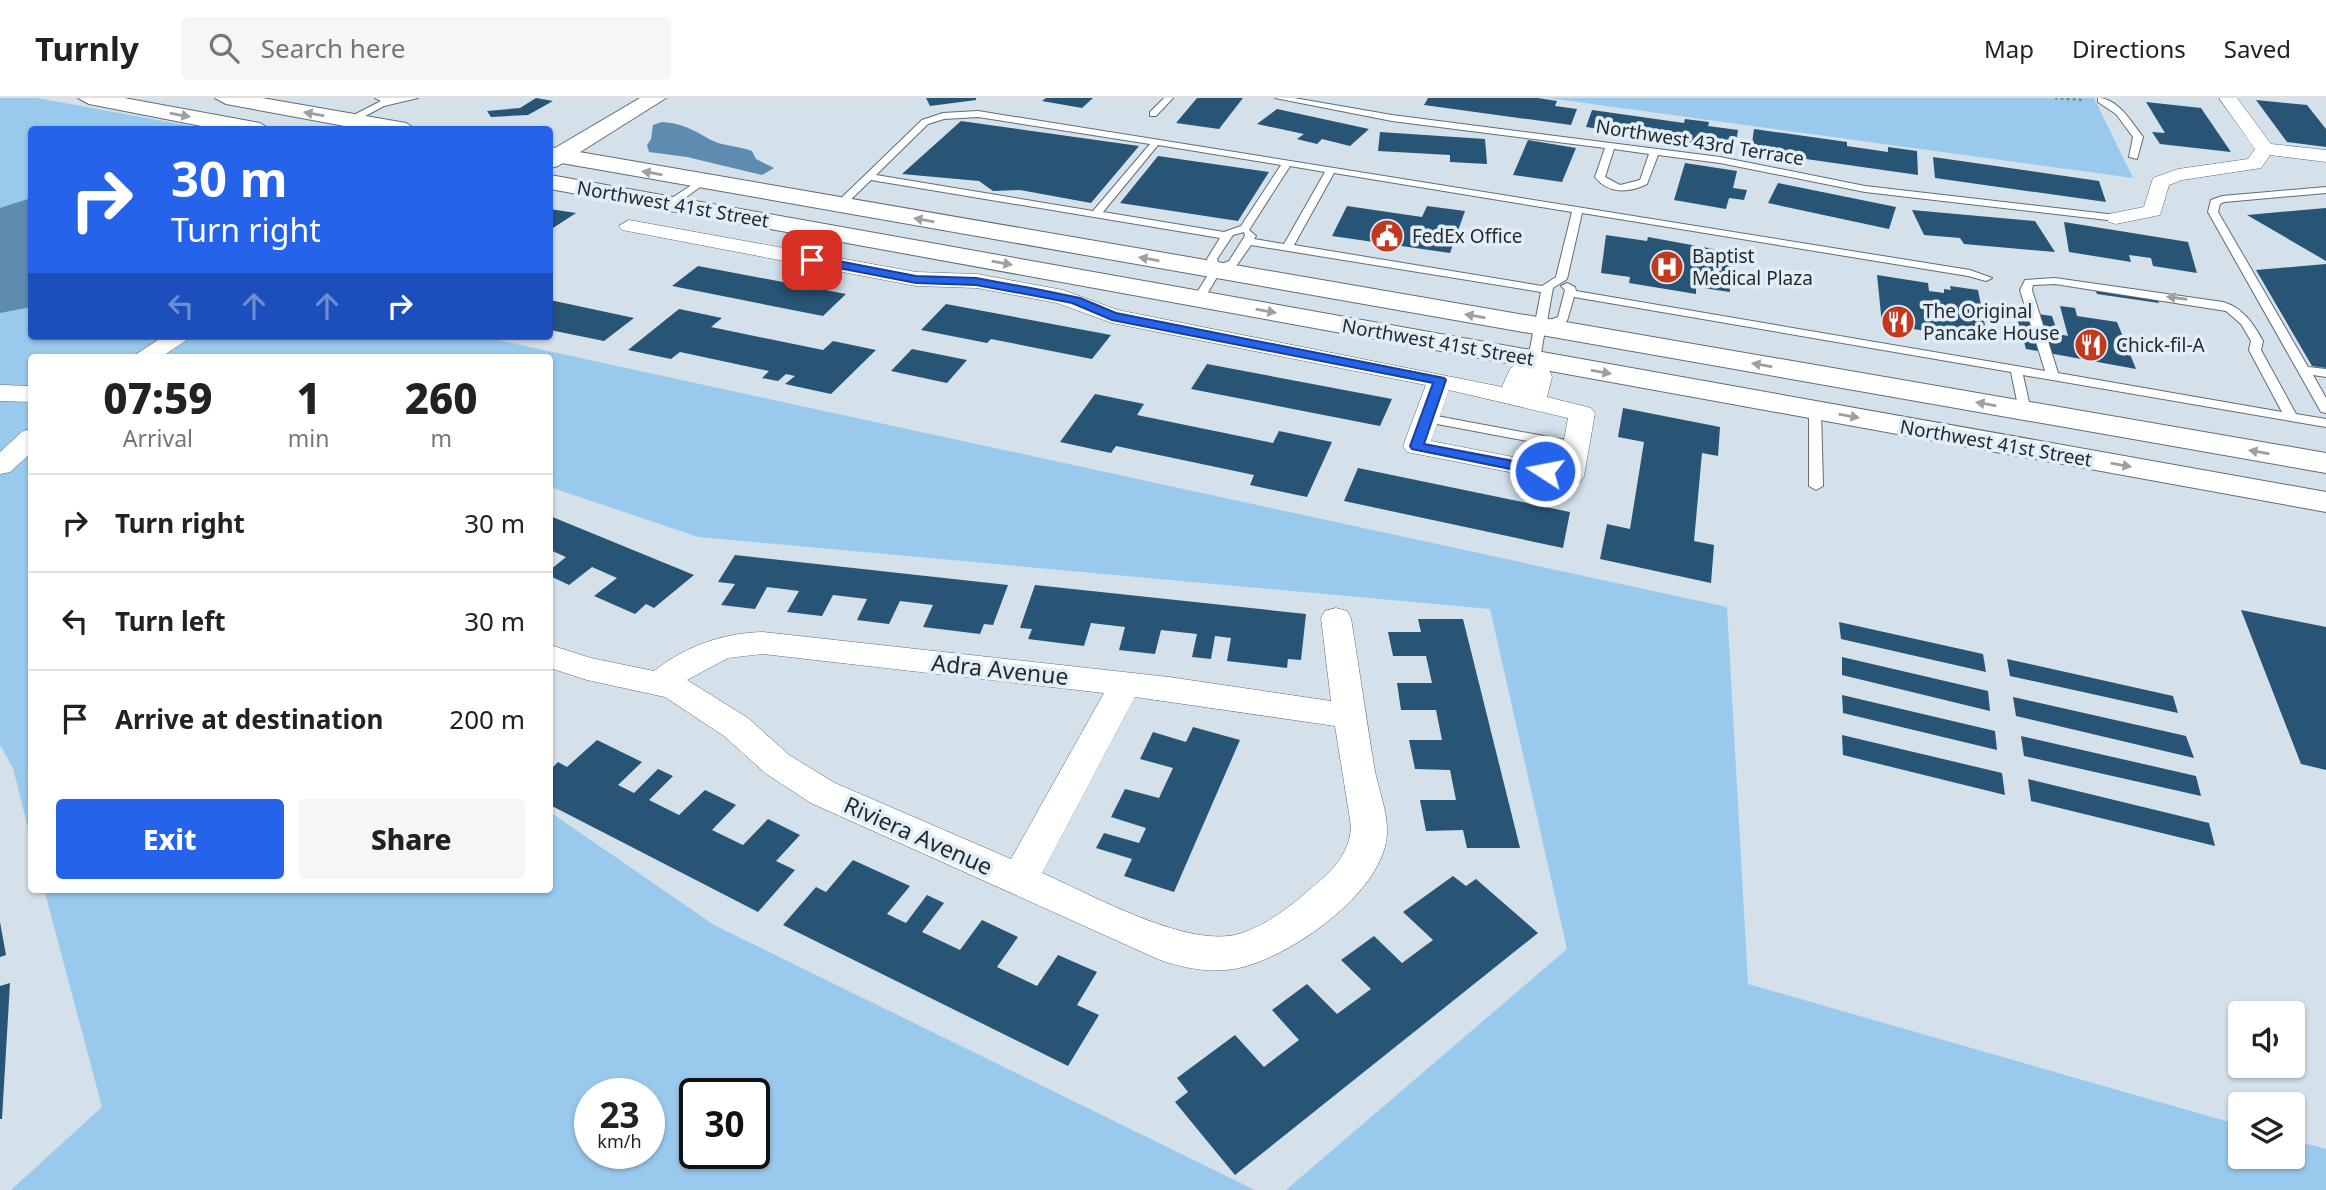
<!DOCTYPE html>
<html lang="en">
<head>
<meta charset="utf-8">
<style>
	body { margin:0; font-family:"Noto Sans",sans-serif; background:#f6f6f6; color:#222; height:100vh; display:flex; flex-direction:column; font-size:26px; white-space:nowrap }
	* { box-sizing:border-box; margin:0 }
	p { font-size:23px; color:#767676 }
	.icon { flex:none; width:38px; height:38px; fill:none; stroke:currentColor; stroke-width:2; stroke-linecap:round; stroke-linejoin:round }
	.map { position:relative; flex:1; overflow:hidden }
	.sheet { position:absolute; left:28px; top:256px; width:525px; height:539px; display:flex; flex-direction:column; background:#fff; border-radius:7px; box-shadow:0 2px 5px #0004 }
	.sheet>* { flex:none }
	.guide { position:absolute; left:28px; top:28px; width:525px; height:214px; border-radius:7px; box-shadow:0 2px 5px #0004; background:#2563eb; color:#fff; overflow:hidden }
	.tools { position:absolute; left:2228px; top:903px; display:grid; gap:14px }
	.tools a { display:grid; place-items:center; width:77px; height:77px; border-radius:7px; background:#fff; box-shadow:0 2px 5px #0004; font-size:35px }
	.speed { position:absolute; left:574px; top:980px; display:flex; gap:14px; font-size:35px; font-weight:700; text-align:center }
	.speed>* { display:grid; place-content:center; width:91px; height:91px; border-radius:50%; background:#fff; box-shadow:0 2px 5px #0004; line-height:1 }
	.speed small { font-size:18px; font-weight:400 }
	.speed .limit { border:4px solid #111; border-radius:10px; background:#fff; color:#111 }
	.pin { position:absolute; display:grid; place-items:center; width:60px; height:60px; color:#fff; margin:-30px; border-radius:14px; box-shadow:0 4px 10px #0006 }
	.me { position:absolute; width:77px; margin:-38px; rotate:281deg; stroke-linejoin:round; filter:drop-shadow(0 0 5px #0008) }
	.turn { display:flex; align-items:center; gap:24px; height:147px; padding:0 28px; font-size:32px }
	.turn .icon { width:91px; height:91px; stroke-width:2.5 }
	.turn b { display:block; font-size:49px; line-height:60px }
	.lanes { display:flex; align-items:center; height:66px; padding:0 28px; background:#0003; justify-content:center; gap:35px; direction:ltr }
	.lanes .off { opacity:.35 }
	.eta { display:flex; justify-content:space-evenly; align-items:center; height:119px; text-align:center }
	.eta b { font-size:42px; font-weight:800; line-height:49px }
	.primary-button { display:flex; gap:14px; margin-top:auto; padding:14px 28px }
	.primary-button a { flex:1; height:80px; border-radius:7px; background:#2563eb; color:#fff; font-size:28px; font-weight:800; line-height:80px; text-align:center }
	.primary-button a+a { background:#f6f6f6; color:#222 }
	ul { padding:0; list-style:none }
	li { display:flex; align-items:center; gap:21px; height:98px; padding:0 28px; border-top:2px solid #e0e0e0 }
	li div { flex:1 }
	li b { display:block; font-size:26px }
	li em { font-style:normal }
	header { display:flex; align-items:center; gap:42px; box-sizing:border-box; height:98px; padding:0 35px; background:#fff; border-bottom:2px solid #e0e0e0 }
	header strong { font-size:33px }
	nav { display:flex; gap:38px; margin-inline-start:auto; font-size:24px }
	.search { width:490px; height:63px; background:#f6f6f6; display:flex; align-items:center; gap:18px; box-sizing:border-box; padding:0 24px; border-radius:7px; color:#767676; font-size:26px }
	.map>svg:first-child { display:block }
	.green { fill:#9ac9ee; fill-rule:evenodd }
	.water { fill:#5e8cb0 }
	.building { fill:#285576 }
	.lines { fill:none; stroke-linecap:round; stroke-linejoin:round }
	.service-casing { stroke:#616c75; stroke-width:2 }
	.minor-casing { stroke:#616c75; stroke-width:1 }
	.tertiary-casing { stroke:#616c75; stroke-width:2 }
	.primary-casing { stroke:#616c75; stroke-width:2 }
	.path { stroke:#757d84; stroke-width:2.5; stroke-dasharray:2.5 3.5; stroke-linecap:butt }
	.service { fill:#fff; fill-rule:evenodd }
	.minor { fill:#fff; fill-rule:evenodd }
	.tertiary { fill:#fff; fill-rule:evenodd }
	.primary { fill:#fff; fill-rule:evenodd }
	.oneway { fill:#9d9fa0 }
	.route { fill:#2563eb; stroke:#184099; stroke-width:2 }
	.labels { text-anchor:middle; stroke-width:7; stroke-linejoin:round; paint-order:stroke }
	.far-street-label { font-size:19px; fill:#25292d; stroke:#e1eef8 }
	.far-poi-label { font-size:19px; fill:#25292d; stroke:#e1eef8; text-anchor:start }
	.street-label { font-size:23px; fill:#25292d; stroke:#e1eef8 }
</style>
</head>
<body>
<header>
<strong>Turnly</strong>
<div class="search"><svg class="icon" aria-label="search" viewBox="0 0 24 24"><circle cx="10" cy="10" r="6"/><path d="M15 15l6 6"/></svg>Search here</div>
<nav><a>Map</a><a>Directions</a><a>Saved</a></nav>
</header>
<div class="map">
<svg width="2326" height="1092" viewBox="0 0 2326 1092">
	<rect width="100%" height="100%" fill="#d4e1eb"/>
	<path class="green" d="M0,0H37L207,31L32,32V238H479L1727,509L1748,886L2240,1027V1059H2292L2293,1042L2326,1051V1092H1286L1567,851L1490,511L698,439L550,389V259H32L31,742L13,670L0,647Z
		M1549,0H2094L2133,80L1548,0Z
		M550,714L714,827L1255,1092H11L102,1009L44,791H550ZM590,996H649V1055H590ZM695,996H754V1055H695Z"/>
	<path class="water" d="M662,24C681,25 694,32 709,41C721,48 739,48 752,53L756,61L774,70L762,77L687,59L649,54L647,47L651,41L653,27Z
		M31,100V209L0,215V110Z"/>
	<path class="building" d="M536,0L553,3L528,17L491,19L487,13L520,10Z
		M926,0H976V2L930,8Z
		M1046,0H1093L1082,10L1042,3Z
		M1197,0H1243L1219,31L1176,25Z
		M1428,0H1538L1557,3L1555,8L1577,11L1571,27L1424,7Z
		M2256,2L2307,7L2326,31V49L2287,44Z
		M2146,4L2201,10L2231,54L2160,46L2152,34L2165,35Z
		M1277,11L1369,31L1350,48L1322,41L1317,46L1297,41L1304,36L1257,26Z
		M1592,12L1684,25L1685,21L1709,24L1708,28L1738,32L1735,51L1586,29Z
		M961,23L1139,48L1091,105L1020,92L993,93L979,83L902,76Z
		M1754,31L1847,44V48L1888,54V49L1917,53L1918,77L1751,53Z
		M1380,34L1485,41L1487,66L1450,64V57L1378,53Z
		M1528,42L1576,50L1562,84L1513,77Z
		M1158,58L1269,74L1238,123L1120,105Z
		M1933,59L2099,83L2106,104L1935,80Z
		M1685,65L1737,73L1733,90L1747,92L1744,102L1729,100L1726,111L1674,102Z
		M1778,85L1896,109L1889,131L1768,105Z
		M1347,108L1422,119L1427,108L1465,113L1450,155L1332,138Z
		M2326,110V163L2247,117Z
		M550,111L576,115L550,132Z
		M1912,112L2035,123L2055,154L1964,146L1960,140L1924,137Z
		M2064,124L2188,144L2197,175L2153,168L2151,160L2129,157L2131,164L2069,154Z
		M1606,137L1647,143L1648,139L1730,154V194L1696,189V196L1629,185L1630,179L1601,175Z
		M2326,166V270L2312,268L2256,172Z
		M698,168L846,196L823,218L672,188Z
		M1877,177L1928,185L1929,193L1944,195V191L1951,192L1950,188L1978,192L1988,243L1882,226Z
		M2092,185L2154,194L2159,205L2097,196Z
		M550,202L634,220L604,243L550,232Z
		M946,206L1111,237L1092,261L991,241L987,245L921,232Z
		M2060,208L2075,210L2077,218L2117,224L2136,271L2026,251L2015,213L2052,218L2058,236L2068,238Z
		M679,211L722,220L711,229L823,252L833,243L876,252L831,296L785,286L795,278L786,276L778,283L762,280L769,273L680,254L671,261L628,252Z
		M912,251L967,262L947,285L891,273Z
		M1207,266L1392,301L1380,328L1191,291Z
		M1095,296L1144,306L1137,317L1273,345L1279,333L1332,344L1307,399L1250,387L1254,377L1116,348L1111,355L1060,344Z
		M1623,310L1720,329L1718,358L1702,355L1694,443L1714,447L1711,485L1600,461L1607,426L1630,431L1644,344L1618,339Z
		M1358,370L1570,414L1563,450L1344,403Z
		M550,418L694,477L654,510L646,506L635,516L594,498L617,480L592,469L569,487L550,478V472L566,459L550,452Z
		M735,457L1008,487L993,527L984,526L980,536L923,529L933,507L900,503L889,526L857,522L867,501L833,497L822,518L787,514L799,493L767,489L755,511L721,507L735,486L718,484Z
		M1035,487L1306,516L1301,562L1288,561L1287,570L1227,563L1231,540L1215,538L1211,561L1192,559L1197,536L1161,532L1155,556L1119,552L1125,529L1091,525L1084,548L1028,541L1032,531L1020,530Z
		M2241,512L2326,529V672L2301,666Z
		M1418,521H1463L1520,750H1467L1463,732L1426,733L1420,702H1456L1450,672L1415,671L1409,642H1442L1436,612H1401L1397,585H1432L1426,558H1393L1388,534H1421Z
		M1839,524L1983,556L1986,574L1841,541Z
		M1842,559L1988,593L1990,613L1842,577Z
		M2007,561L2173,598L2178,615L2010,578Z
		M1842,597L1995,633L1997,652L1843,615Z
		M2013,599L2186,638L2194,660L2016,618Z
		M1193,629L1240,642L1174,794L1124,778L1132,761L1096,750L1104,735L1139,745L1146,730L1111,719L1125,691L1159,700L1173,670L1140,661L1153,634L1186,644Z
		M1842,637L2002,675L2005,697L1843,657Z
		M2021,638L2196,678L2201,698L2024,658Z
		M597,642L642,664L618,687L634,695L658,671L673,678L649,702L679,717L705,692L736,707L712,732L743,747L768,721L800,737L776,763L795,772L758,814L550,707V672L558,664L567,669Z
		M2028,681L2209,725L2215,748L2031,703Z
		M853,762L910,788L887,816L906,825L927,797L944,805L922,834L960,852L982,822L1018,839L997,869L1037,888L1058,857L1097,874L1077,907L1099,917L1068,968L783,827L816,789L826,794Z
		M1453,778L1466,788L1476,781L1538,835L1235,1077L1175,1004L1188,994L1177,980L1235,937L1264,969L1299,942L1272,912L1307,886L1337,916L1371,891L1341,862L1374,838L1402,865L1433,842L1403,814Z
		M0,824L6,857L0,859Z
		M10,885L2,1021H0V888Z"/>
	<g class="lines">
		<defs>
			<path id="service" d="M375,0H418L384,8L354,24H348V20L381,3Z
				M1164,0H1173L1156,18H1150V14Z
				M1275,0H1294L1392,17L1720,59L1865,88L2116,117L2121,120L2116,123L1865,94L1720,65L1658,57L1647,86C1629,95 1608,96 1595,79L1605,50L1392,23ZM1614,51L1649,56L1640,82L1620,87L1605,79Z
				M2098,0C2118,0 2132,25 2143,39L2137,61L2129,59L2133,39L2116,16L2098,4Z
				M978,13L1970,172L1992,180L1986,183L1968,178L1582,115L1567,181L1553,190L1547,223L1558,219L1565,192L1561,188L1567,185L1575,189L1576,193L2045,273L2020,192L2025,182L2055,180L2223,204C2243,210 2253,225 2263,243L2261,252L2296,316L2326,321V329L2023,277L2031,313L2025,317L2019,313L2011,274L1574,199L1567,223L1545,232L1540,261L1534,265L1528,261L1541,194L1251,147L1237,167L1220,174L1203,203L1199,204L1193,201L1211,172L1207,161L1220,140L871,82L843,109L834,107L922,22L943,15ZM978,19L1150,46L1093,113L876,77L928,26L944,21ZM1158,47L1281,67L1241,128L1224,134L1103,114ZM1290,68L1325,74L1284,146L1254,141L1256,138L1249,132ZM1334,75L1572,114L1556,179L1542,188L1294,147ZM1244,134L1245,138L1229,163L1219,167L1217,161L1233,137ZM2055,186L2226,213L2241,226L2251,243L2249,252L2282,314L2058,275L2032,192L2033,187Z
				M699,82L707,84L674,108H666V104Z
				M2326,89V95L2224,104L2220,106L2218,114L2308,269L2326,271V279L2313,277L2326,300V315L2321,314L2208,114L2211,102L2222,98Z
				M1815,308L1821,312L1823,388L1816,392L1809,388V312Z
				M1426,316L1576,344L1583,348L1576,352L1421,323V317Z"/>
			<path id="minor" d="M2219,0H2237L2271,46L2326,52V64L2270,57L2261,70L2182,82L2169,87L2160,117L2116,126L2109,124L2106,120L2109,116L2144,109L2153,80L2178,71L2248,61L2255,51Z
				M629,122L916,174L977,176L1063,192L1118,212L1502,289L1510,271L1525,256H1543L1552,279L1547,299L1591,310L1595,315L1584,378L1580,384L1570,386L1407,354L1403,348L1426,287L1112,225L1057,205L977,190L916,188L622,132L619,128ZM1449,292L1568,320L1559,368L1431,343Z
				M164,238H193L161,259H132Z
				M0,287L32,288V304L0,303Z
				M32,331V354L10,374L0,376V354L23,333Z
				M1336,510L1347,513L1351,520C1359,569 1366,619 1374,668C1378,691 1388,713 1387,736C1384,795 1287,862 1234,871C1209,875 1183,870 1160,862L811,705L765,675L724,638L665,599L587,582L550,570V547L591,560L654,573C686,548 723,535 763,534L1169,579L1331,603L1321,520L1325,513ZM763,556L1104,595L1011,761L835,685L789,657L748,620L687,582L728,560ZM1135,599L1335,628L1351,728C1350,757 1330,775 1309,792C1290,809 1266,827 1242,835C1190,853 1091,796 1042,775Z"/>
			<path id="tertiary" d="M640,0H666L558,68L550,70V53Z"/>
			<path id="primary" d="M78,0H124L260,25L271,32H222L89,6Z
				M215,0H262L406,25L417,32H366L226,6Z
				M550,49L2326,355V375L550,63Z
				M550,77L2326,394V414L550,91Z"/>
		</defs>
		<use href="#service" class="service-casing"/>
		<use href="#minor" class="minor-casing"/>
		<use href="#tertiary" class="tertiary-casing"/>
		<use href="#primary" class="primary-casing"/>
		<path class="path" d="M2055,0L2082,2"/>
		<use href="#service" class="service"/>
		<use href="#minor" class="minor"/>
		<use href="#tertiary" class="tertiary"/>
		<use href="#primary" class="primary"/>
	</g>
	<defs><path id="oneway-solid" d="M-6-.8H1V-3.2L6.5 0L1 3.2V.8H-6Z" transform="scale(1.75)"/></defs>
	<g class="oneway">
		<use href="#oneway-solid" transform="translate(314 16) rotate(-170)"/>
		<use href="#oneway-solid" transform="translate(180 17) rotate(10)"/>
		<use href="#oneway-solid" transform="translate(652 75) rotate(-170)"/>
		<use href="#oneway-solid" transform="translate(924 122) rotate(-170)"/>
		<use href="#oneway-solid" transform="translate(1149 161) rotate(-170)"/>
		<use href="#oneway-solid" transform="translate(1002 165) rotate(10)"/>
		<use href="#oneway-solid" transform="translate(2177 200) rotate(-172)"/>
		<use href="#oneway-solid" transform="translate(1266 213) rotate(10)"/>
		<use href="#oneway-solid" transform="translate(1475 218) rotate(-170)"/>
		<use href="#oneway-solid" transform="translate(1762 267) rotate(-170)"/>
		<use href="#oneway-solid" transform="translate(1601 274) rotate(10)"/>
		<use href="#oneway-solid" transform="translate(1986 306) rotate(-170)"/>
		<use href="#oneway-solid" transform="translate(1849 318) rotate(10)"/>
		<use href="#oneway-solid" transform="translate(2259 354) rotate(-170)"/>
		<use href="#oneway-solid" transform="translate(2121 367) rotate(10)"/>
	</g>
	<path class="route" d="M812,158L916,178L976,180L1036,191L1080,200L1116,215L1444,280L1446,282L1424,346L1545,369L1552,373L1545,378L1412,351L1410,348L1433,285L1112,222L1072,205L1036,198L976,187L916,185L808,164L806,162Z"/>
	<defs>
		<symbol id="civic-disc" viewBox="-11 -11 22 22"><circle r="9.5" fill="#c3381e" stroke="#e1eef8"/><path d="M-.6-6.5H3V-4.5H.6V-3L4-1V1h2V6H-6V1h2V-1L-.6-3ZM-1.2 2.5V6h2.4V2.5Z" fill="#fff"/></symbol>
		<symbol id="hospital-disc" viewBox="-11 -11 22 22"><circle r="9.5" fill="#c3381e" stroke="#e1eef8"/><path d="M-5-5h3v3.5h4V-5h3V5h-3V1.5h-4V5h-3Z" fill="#fff"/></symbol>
		<symbol id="restaurant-disc" viewBox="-11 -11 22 22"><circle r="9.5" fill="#c3381e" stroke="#e1eef8"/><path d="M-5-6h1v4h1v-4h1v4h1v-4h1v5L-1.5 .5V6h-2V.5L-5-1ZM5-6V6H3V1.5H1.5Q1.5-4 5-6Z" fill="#fff"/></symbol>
	</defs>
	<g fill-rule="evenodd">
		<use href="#civic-disc" x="1368" y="119" width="38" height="38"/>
		<use href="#hospital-disc" x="1648" y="150" width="38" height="38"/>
		<use href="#restaurant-disc" x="1879" y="205" width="38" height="38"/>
		<use href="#restaurant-disc" x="2072" y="228" width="38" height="38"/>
	</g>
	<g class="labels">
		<g class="far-street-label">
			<text transform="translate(1700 44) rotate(9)" y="7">Northwest 43rd Terrace</text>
			<text transform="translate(673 106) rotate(10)" y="7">Northwest 41st Street</text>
			<text transform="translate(1438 244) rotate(10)" y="7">Northwest 41st Street</text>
			<text transform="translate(1996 345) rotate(10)" y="7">Northwest 41st Street</text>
		</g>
		<g class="far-poi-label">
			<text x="1412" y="145">FedEx Office</text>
			<text x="1692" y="165">Baptist<tspan x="1692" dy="22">Medical Plaza</tspan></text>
			<text x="1923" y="220">The Original<tspan x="1923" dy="22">Pancake House</tspan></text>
			<text x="2116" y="254">Chick-fil-A</text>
		</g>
		<g class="street-label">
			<text transform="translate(1000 572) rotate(6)" y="8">Adra Avenue</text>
			<text transform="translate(918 738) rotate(24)" y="8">Riviera Avenue</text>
		</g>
	</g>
</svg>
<div class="tools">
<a><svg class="icon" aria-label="sound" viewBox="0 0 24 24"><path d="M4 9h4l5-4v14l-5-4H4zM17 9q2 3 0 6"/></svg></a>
<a><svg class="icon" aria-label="layers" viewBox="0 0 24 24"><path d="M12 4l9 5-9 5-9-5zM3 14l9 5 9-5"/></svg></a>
</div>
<div class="speed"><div>23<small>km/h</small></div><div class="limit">30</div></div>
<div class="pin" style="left:812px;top:162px;background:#d93025"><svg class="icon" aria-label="arrive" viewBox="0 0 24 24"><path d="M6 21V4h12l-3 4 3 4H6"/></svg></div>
<svg class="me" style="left:1545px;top:373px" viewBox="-20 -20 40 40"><circle r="17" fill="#2563eb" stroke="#fff" stroke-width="3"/><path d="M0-11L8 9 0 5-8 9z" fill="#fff"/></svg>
<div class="guide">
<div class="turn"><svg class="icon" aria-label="right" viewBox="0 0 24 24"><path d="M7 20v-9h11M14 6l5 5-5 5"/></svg><div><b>30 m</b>Turn right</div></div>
<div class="lanes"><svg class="icon off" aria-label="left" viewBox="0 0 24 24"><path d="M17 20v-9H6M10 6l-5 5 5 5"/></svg><svg class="icon off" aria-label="ahead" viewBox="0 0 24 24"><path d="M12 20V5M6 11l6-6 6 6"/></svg><svg class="icon off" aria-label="ahead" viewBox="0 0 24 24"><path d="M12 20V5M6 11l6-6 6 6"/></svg><svg class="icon" aria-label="right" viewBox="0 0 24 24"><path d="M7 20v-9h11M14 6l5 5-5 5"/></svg></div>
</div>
<section class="sheet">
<div class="eta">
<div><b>07:59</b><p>Arrival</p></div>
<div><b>1</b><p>min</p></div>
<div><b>260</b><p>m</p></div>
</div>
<ul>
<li><svg class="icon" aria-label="right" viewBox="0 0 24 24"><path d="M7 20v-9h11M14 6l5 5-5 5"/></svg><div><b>Turn right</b></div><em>30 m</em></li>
<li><svg class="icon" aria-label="left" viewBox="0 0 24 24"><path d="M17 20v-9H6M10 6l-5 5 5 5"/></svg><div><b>Turn left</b></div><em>30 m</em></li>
<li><svg class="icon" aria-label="arrive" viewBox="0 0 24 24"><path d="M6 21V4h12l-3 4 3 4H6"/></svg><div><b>Arrive at destination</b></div><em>200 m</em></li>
</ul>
<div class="primary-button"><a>Exit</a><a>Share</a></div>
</section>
</div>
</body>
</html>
